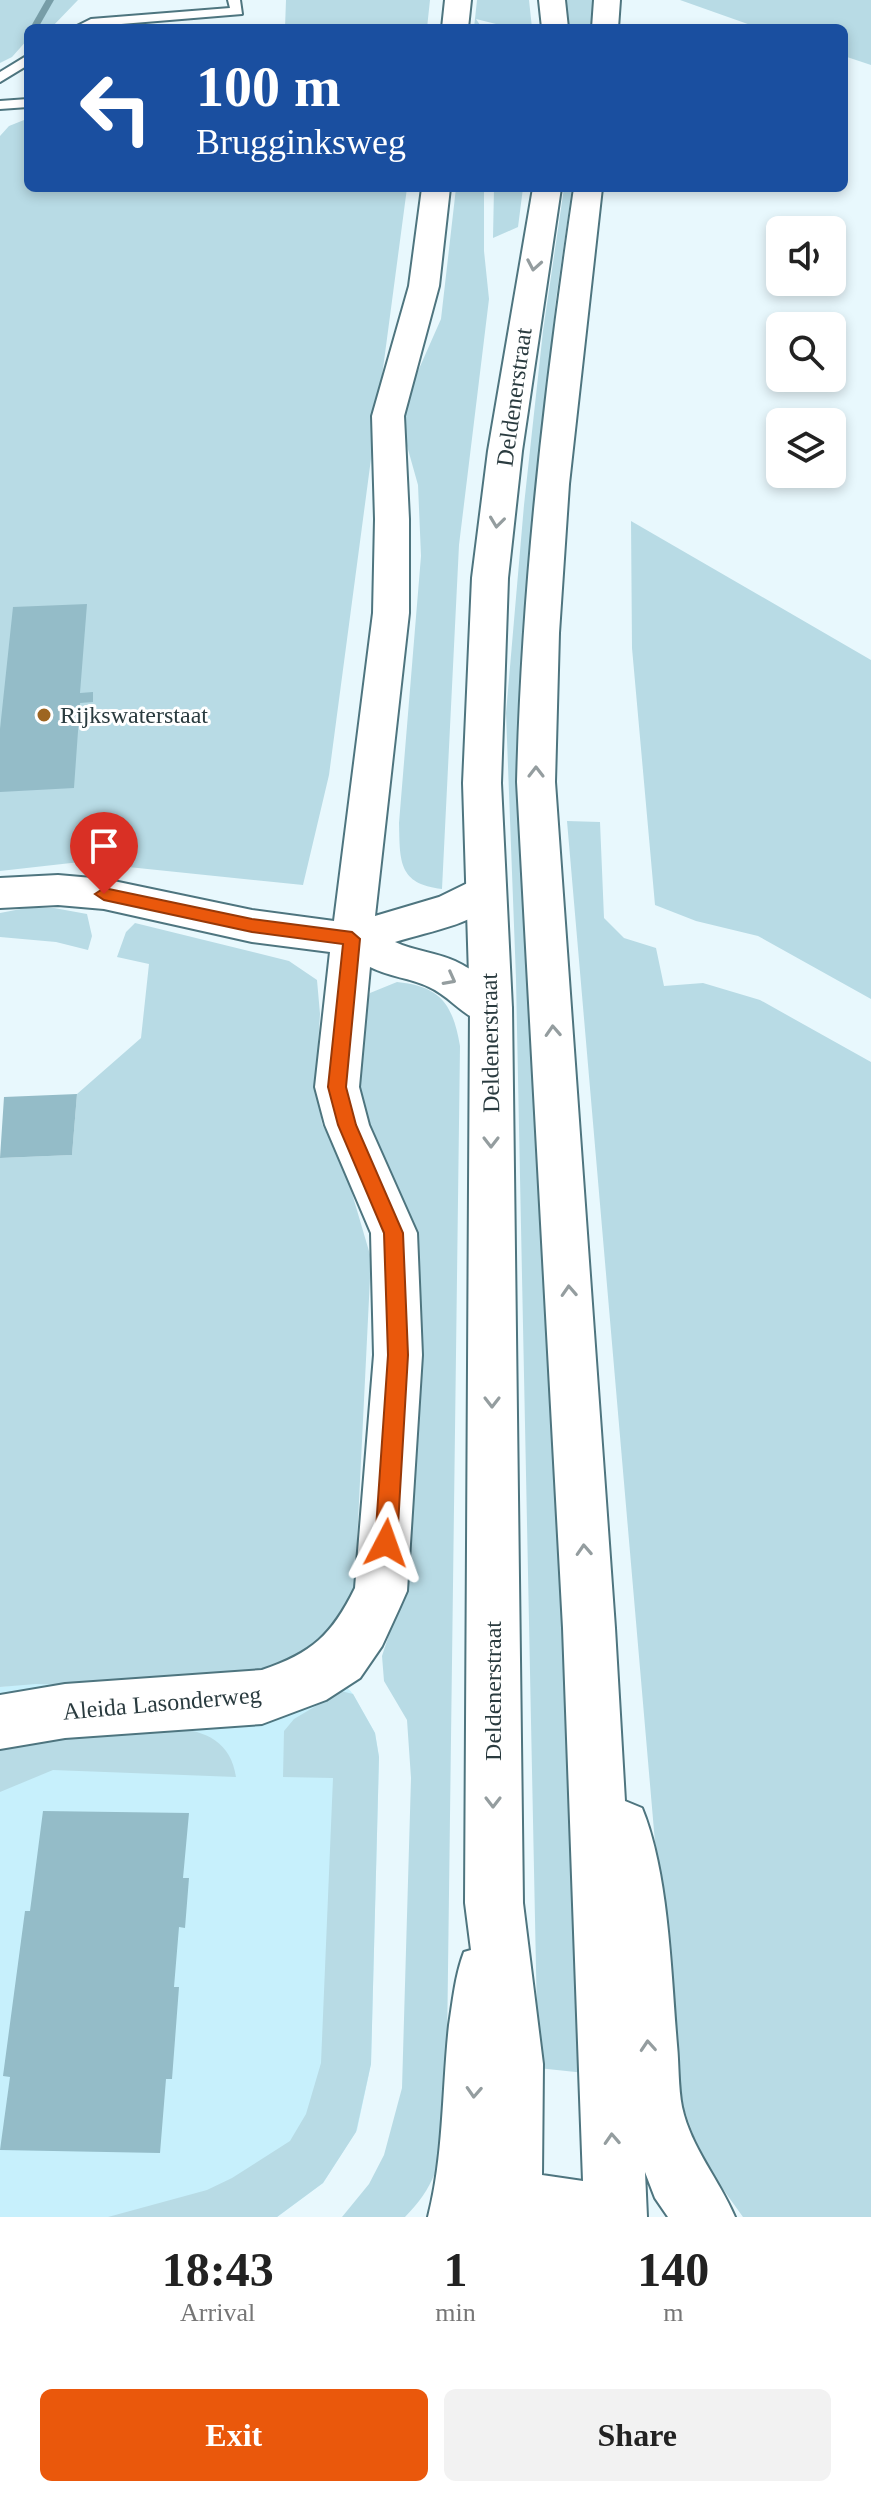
<!DOCTYPE html>
<html lang="en">
<head>
<meta charset="utf-8">
<style>
	body { margin:0; font-family:"Times New Roman",serif; background:#f2f2f2; color:#222; height:100vh; display:flex; flex-direction:column; font-size:30px; white-space:nowrap }
	* { box-sizing:border-box; margin:0 }
	p { font-size:26px; color:#767676 }
	.icon { flex:none; width:44px; height:44px; fill:none; stroke:currentColor; stroke-width:2; stroke-linecap:round; stroke-linejoin:round }
	.map { position:relative; height:2217px; overflow:hidden }
	.sheet { display:flex; flex-direction:column; background:#fff; flex:1 }
	.sheet>* { flex:none }
	.top-card { position:absolute; left:24px; top:24px; width:824px; height:168px; border-radius:12px; box-shadow:0 4px 12px #0003; background:#1a4fa0; color:#fff; overflow:hidden }
	.tools { position:absolute; left:766px; top:216px; display:grid; gap:16px }
	.tools a { display:grid; place-items:center; width:80px; height:80px; border-radius:12px; background:#fff; box-shadow:0 4px 12px #0003; font-size:40px }
	.pin { position:absolute; display:grid; place-items:center; width:68px; height:68px; color:#fff; margin:-82px -34px; border-radius:50% 50% 50% 0; rotate:-45deg; box-shadow:0 0 8px #0007 }
	.pin .icon { rotate:45deg }
	.me { position:absolute; width:88px; margin:-44px; rotate:4deg; stroke-linejoin:round; filter:drop-shadow(0 0 6px #0008) }
	.turn { display:flex; align-items:center; gap:28px; height:168px; padding:0 40px; font-size:36px }
	.turn .icon { width:104px; height:104px; stroke-width:2.5 }
	.turn b { display:block; font-size:56px; line-height:68px }
	.eta { display:flex; justify-content:space-evenly; align-items:center; height:136px; text-align:center }
	.eta b { font-size:48px; font-weight:800; line-height:56px }
	.cta { display:flex; gap:16px; margin-top:auto; padding:16px 40px }
	.cta a { flex:1; height:92px; border-radius:12px; background:#ea580c; color:#fff; font-size:32px; font-weight:800; line-height:92px; text-align:center }
	.cta a+a { background:#f2f2f2; color:#222 }
	.map>svg:first-child { display:block }
	.built { fill:#c7f0fc }
	.green { fill:#b8dbe5 }
	.lines { fill:none; stroke-linecap:round; stroke-linejoin:round }
	.stream { fill:#779da7; fill-rule:evenodd }
	.building { fill:#94bcc8 }
	.service-casing { stroke:#4e757f; stroke-width:4 }
	.minor-casing { stroke:#4e757f; stroke-width:4 }
	.primary-casing { stroke:#4e757f; stroke-width:4 }
	.service { fill:#fff; fill-rule:evenodd }
	.minor { fill:#fff; fill-rule:evenodd }
	.primary { fill:#fff; fill-rule:evenodd }
	.oneway { stroke:#949d9f }
	.route { fill:#ea580c; stroke:#983908; stroke-width:2 }
	.poi-dot { fill:#9d6521; stroke:#fff; stroke-width:3 }
	.labels { text-anchor:middle; stroke-width:6; stroke-linejoin:round; paint-order:stroke }
	.street-label { font-size:24px; fill:#2a3b3f; stroke:#fff }
	.poi-label { font-size:24px; fill:#2a3b3f; stroke:#fff; text-anchor:start }
</style>
</head>
<body>
<div class="map">
<svg width="871" height="2217" viewBox="0 0 871 2217">
	<rect width="100%" height="100%" fill="#e8f8fd"/>
	<path class="built" d="M316,1651L353,1694L375,1733L379,1757L371,2064L357,2130L323,2183L277,2217H0V1687Z"/>
	<path class="green" d="M0,0H78L51,28H28V39L12,57L0,63Z
		M286,0H430L427,28H285Z
		M477,0H529L532,28H496V24L476,19L482,28H474Z
		M566,0H593L592,28H569Z
		M680,0H871V65L844,56V28H759Z
		M24,120L28,121V188H407L329,775L303,885L80,862L0,871V136L9,126Z
		M456,188H484V251L489,299L459,545L442,889C398,884 400,861 399,823L421,556L418,485L402,428L407,396L441,319Z
		M494,188H523L518,227L493,238Z
		M564,188H572L556,299L537,486L518,714L585,2073L538,2068L516,979L506,713L524,505L543,331Z
		M631,521L871,660V999L758,936L696,921L655,905L632,648Z
		M567,821L600,822L604,918L624,938L656,948L664,986L703,983L760,1000L871,1062V2217H743L702,2160L676,2086Z
		M26,908H54L87,914L92,936L88,950L56,942L0,937V913Z
		M135,923L289,961L317,980L320,1014L316,1080L322,1124L344,1166L371,1258L355,1583L333,1636L293,1670L227,1688L36,1684L0,1687V1158L72,1155L77,1094L141,1038L149,964L117,957L126,932Z
		M397,982C440,986 453,1004 460,1046L446,2124C441,2163 434,2188 405,2217H342L369,2184L384,2155L402,2088L411,1778L407,1720L384,1681L382,1656L404,1588L414,1227L360,1105C356,1068 357,1027 370,993Z
		M341,1691L353,1694L375,1733L379,1757L371,2064L356,2132L323,2183L277,2217H108L207,2190L232,2178L290,2141L306,2114L321,2063L333,1778L283,1777L284,1731L294,1719Z
		M175,1728C206,1731 231,1742 236,1777L53,1770L0,1792V1744Z"/>
	<g class="lines">
		<path class="stream" d="M46,0H54L38,28H30Z"/>
	</g>
	<path class="building" d="M87,604L80,693L93,692V702L80,703L74,788L0,792V729L13,607Z
		M77,1094L72,1155L0,1158L4,1097Z
		M43,1811L189,1813L183,1878H189L185,1928L179,1927L174,1987H179L172,2079H166L160,2153L0,2150L10,2077L3,2076L25,1911H30Z"/>
	<g class="lines">
		<defs>
			<path id="service" d="M228,0H240L242,14L73,28L91,19L230,8Z
				M28,55V65L0,82V72Z
				M28,99V107L0,109V101Z"/>
			<path id="minor" d="M445,0H471L468,28H442Z
				M422,188H450L439,286L404,416L409,519V613L375,916L439,897L486,874L500,878L506,889C488,923 429,931 395,942C414,951 435,952 455,961C474,970 502,989 512,1008L506,1020C471,1032 458,1000 429,987C411,978 389,977 370,967L359,1087L369,1125L417,1233L422,1355L407,1591L399,1609L382,1646L360,1678L326,1700L262,1724L65,1738L0,1749V1695L65,1684L262,1670C312,1653 332,1635 355,1588L374,1355L371,1233L325,1125L315,1087L330,952L252,942L104,909L58,905L0,908V878L58,875L104,879L252,910L334,921L373,613L375,519L372,416L409,286Z"/>
			<path id="primary" d="M539,0H565L568,28H542Z
				M594,0H620L618,28H592Z
				M533,188H561L522,451L508,578L501,783L512,1008L523,1903L543,2064L542,2175L583,2181L563,1628L517,782C522,582 545,385 574,188H602L569,484L559,633L555,782L615,1628L625,1801L642,1808C669,1874 671,1974 677,2045C679,2065 678,2087 682,2107C691,2148 719,2179 735,2217H668L655,2198L645,2172L647,2217H428C444,2154 442,2089 449,2025C453,2000 455,1976 464,1952L471,1950L465,1903L470,1008L463,783L472,578L488,451Z"/>
		</defs>
		<use href="#service" class="service-casing"/>
		<use href="#minor" class="minor-casing"/>
		<use href="#primary" class="primary-casing"/>
		<use href="#service" class="service"/>
		<use href="#minor" class="minor"/>
		<use href="#primary" class="primary"/>
	</g>
	<defs><path id="oneway-chevron" d="M-2-3.5L2.5 0L-2 3.5" fill="none" stroke-width="1.6" stroke-linecap="round" stroke-linejoin="round" transform="scale(2)"/></defs>
	<g class="oneway">
		<use href="#oneway-chevron" transform="translate(534 265) rotate(100)"/>
		<use href="#oneway-chevron" transform="translate(497 522) rotate(97)"/>
		<use href="#oneway-chevron" transform="translate(536 772) rotate(-90)"/>
		<use href="#oneway-chevron" transform="translate(450 979) rotate(28)"/>
		<use href="#oneway-chevron" transform="translate(553 1031) rotate(-93)"/>
		<use href="#oneway-chevron" transform="translate(491 1142) rotate(90)"/>
		<use href="#oneway-chevron" transform="translate(569 1291) rotate(-93)"/>
		<use href="#oneway-chevron" transform="translate(492 1402) rotate(90)"/>
		<use href="#oneway-chevron" transform="translate(584 1550) rotate(-93)"/>
		<use href="#oneway-chevron" transform="translate(493 1802) rotate(90)"/>
		<use href="#oneway-chevron" transform="translate(648 2046) rotate(-94)"/>
		<use href="#oneway-chevron" transform="translate(474 2092) rotate(93)"/>
		<use href="#oneway-chevron" transform="translate(612 2139) rotate(-93)"/>
	</g>
	<path class="route" d="M104,888L252,919L352,932L360,939L346,1087L356,1125L403,1233L408,1355L397,1543L393,1550L386,1553L379,1550L375,1543L388,1355L384,1233L338,1125L328,1087L343,944L252,932L104,900L95,894Z"/>
	<circle class="poi-dot" cx="44" cy="715" r="8"/>
	<g class="labels">
		<g class="street-label">
			<text transform="translate(514 397) rotate(-82)" y="8">Deldenerstraat</text>
			<text transform="translate(490 1043) rotate(-91)" y="8">Deldenerstraat</text>
			<text transform="translate(493 1691) rotate(-90)" y="8">Deldenerstraat</text>
			<text transform="translate(162 1703) rotate(-5)" y="8">Aleida Lasonderweg</text>
		</g>
		<g class="poi-label">
			<text x="60" y="723">Rijkswaterstaat</text>
		</g>
	</g>
</svg>
<div class="tools">
<a><svg class="icon" aria-label="sound" viewBox="0 0 24 24"><path d="M4 9h4l5-4v14l-5-4H4zM17 9q2 3 0 6"/></svg></a>
<a><svg class="icon" aria-label="search" viewBox="0 0 24 24"><circle cx="10" cy="10" r="6"/><path d="M15 15l6 6"/></svg></a>
<a><svg class="icon" aria-label="layers" viewBox="0 0 24 24"><path d="M12 4l9 5-9 5-9-5zM3 14l9 5 9-5"/></svg></a>
</div>
<div class="pin" style="left:104px;top:894px;background:#d93025"><svg class="icon" aria-label="arrive" viewBox="0 0 24 24"><path d="M6 21V4h12l-3 4 3 4H6"/></svg></div>
<svg class="me" style="left:386px;top:1543px" viewBox="-20 -20 40 40"><path d="M0-17L14 15 0 8-14 15z" fill="#ea580c" stroke="#fff" stroke-width="4"/></svg>
<div class="top-card">
<div class="turn"><svg class="icon" aria-label="left" viewBox="0 0 24 24"><path d="M17 20v-9H6M10 6l-5 5 5 5"/></svg><div><b>100 m</b>Brugginksweg</div></div>
</div>
</div>
<section class="sheet">
<div class="eta">
<div><b>18:43</b><p>Arrival</p></div>
<div><b>1</b><p>min</p></div>
<div><b>140</b><p>m</p></div>
</div>
<div class="cta"><a>Exit</a><a>Share</a></div>
</section>
</body>
</html>
